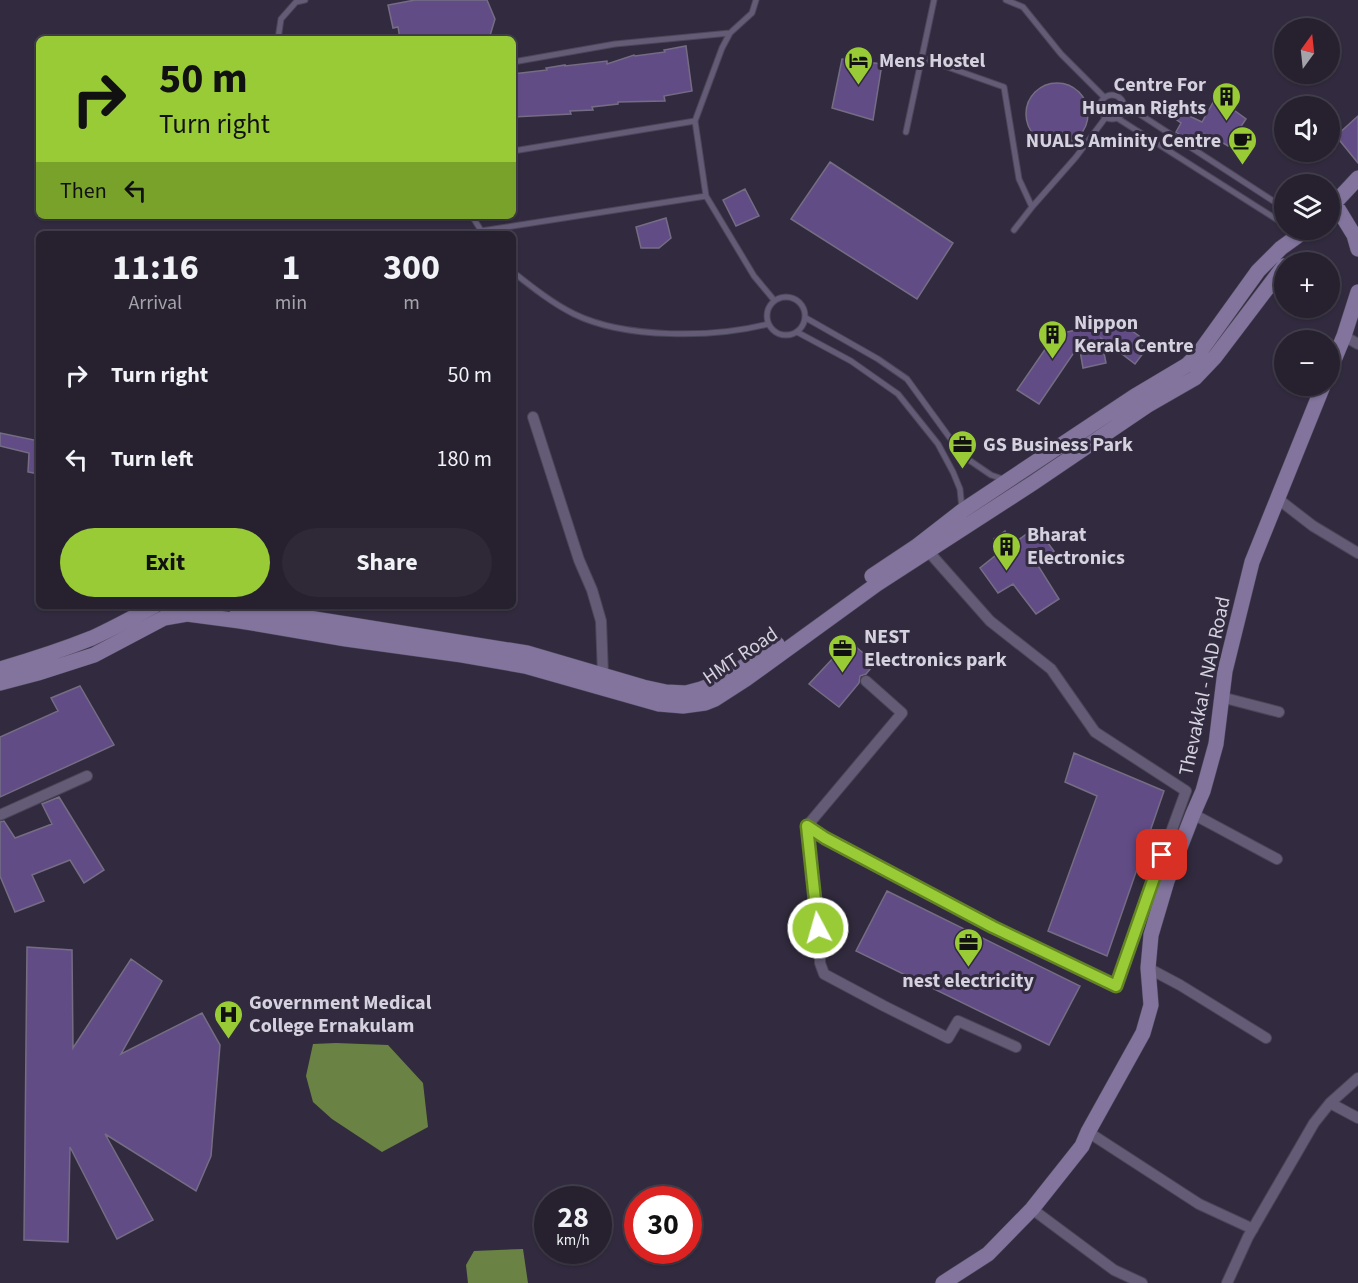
<!DOCTYPE html>
<html lang="en">
<head>
<meta charset="utf-8">
<style>
	body { margin:0; font-family:"Source Sans 3",sans-serif; background:#2e2837; color:#f1f3f6; height:100vh; display:flex; flex-direction:column; font-size:22px; white-space:nowrap }
	* { box-sizing:border-box; margin:0 }
	p { font-size:20px; color:#a4a3aa }
	.icon { flex:none; width:33px; height:33px; fill:none; stroke:currentColor; stroke-width:2; stroke-linecap:round; stroke-linejoin:round }
	.map { position:relative; flex:1; overflow:hidden }
	.details { position:absolute; left:36px; top:231px; width:480px; height:378px; display:flex; flex-direction:column; background:#26202f; border-radius:9px; box-shadow:0 2px 4px #0004,0 0 0 2px #423e4b }
	.details>* { flex:none }
	.hud { position:absolute; left:36px; top:36px; width:480px; height:183px; border-radius:9px; box-shadow:0 2px 4px #0004,0 0 0 2px #423e4b; background:#98cb36; color:#111; overflow:hidden }
	.needle { width:39px; rotate:15deg }
	.fabs { position:absolute; left:1274px; top:18px; display:grid; gap:12px }
	.fabs a { display:grid; place-items:center; width:66px; height:66px; border-radius:50%; background:#26202f; box-shadow:0 2px 4px #0004,0 0 0 2px #423e4b; font-size:30px }
	.speed { position:absolute; left:534px; top:1186px; display:flex; gap:12px; font-size:30px; font-weight:700; text-align:center }
	.speed>* { display:grid; place-content:center; width:78px; height:78px; border-radius:50%; background:#26202f; box-shadow:0 2px 4px #0004,0 0 0 2px #423e4b; line-height:1 }
	.speed small { font-size:15px; font-weight:400 }
	.speed .limit { border:9px solid #d22; background:#fff; color:#111 }
	.pin { position:absolute; display:grid; place-items:center; width:51px; height:51px; color:#fff; margin:-26px; border-radius:12px; box-shadow:0 3px 9px #0006 }
	.me { position:absolute; width:66px; margin:-33px; rotate:354deg; stroke-linejoin:round; filter:drop-shadow(0 0 4px #0008) }
	.turn { display:flex; align-items:center; gap:21px; height:126px; padding:0 24px; font-size:27px }
	.turn .icon { width:78px; height:78px; stroke-width:2.5 }
	.turn b { display:block; font-size:42px; line-height:51px }
	.then { display:flex; align-items:center; height:57px; padding:0 24px; background:#0003; gap:12px; font-size:22px }
	.eta { display:flex; justify-content:space-evenly; align-items:center; height:102px; text-align:center }
	.eta b { font-size:36px; font-weight:700; line-height:42px }
	.primary-button { display:flex; gap:12px; margin-top:auto; padding:12px 24px }
	.primary-button a { flex:1; height:69px; border-radius:36px; background:#98cb36; color:#111; font-size:24px; font-weight:700; line-height:69px; text-align:center }
	.primary-button a+a { background:#2e2837; color:#f1f3f6 }
	ul { padding:0; list-style:none }
	li { display:flex; align-items:center; gap:18px; height:84px; padding:0 24px }
	li div { flex:1 }
	li b { display:block; font-size:22px }
	li em { font-style:normal }
	.map>svg:first-child { display:block }
	.water { fill:#6a8344 }
	.building { fill:#624c86; stroke:#746d84; stroke-width:1.5 }
	.lines { fill:none; stroke-linecap:round; stroke-linejoin:round }
	.lane-casing { stroke:#4c4659; stroke-width:7 }
	.street-casing { stroke:#4c4659; stroke-width:12 }
	.secondary-casing { stroke:#4c4659; stroke-width:16 }
	.lane { stroke:#645c76; stroke-width:5 }
	.street { stroke:#645c76; stroke-width:10 }
	.secondary { stroke:#82749d; stroke-width:15 }
	.route-casing { stroke:#638423; stroke-width:15 }
	.route { stroke:#98cb36; stroke-width:10 }
	.labels { text-anchor:middle; stroke-width:6; stroke-linejoin:round; paint-order:stroke }
	.poi-label { font-size:20px; font-weight:bold; fill:#d5d1df; stroke:#322b3f; text-anchor:start }
	.street-label { font-size:20px; fill:#d5d1df; stroke:#322b3f }
</style>
</head>
<body>
<div class="map">
<svg width="1358" height="1283" viewBox="0 0 1358 1283">
	<rect width="100%" height="100%" fill="#322b3f"/>
	<path class="water" d="M336,1043L388,1045L423,1083L428,1127L382,1152L332,1119L313,1102L306,1076L313,1044Z
		M523,1249L528,1283H468L466,1265L474,1251Z"/>
	<path class="building" d="M415,0H487L495,19L489,39H477V37L463,39H400L398,27L393,28L388,5Z
		M686,46L692,91L664,96L665,101L618,102V104L592,107L593,110L570,111L571,114L513,117V74L547,70L546,68L565,65V66L607,61V64L634,55L635,56L665,52L664,50Z
		M842,59L882,64L873,120L832,108Z
		M1026 114a31 31 0 1 1 62 0a31 31 0 1 1-62 0Z
		M1216,97L1246,119L1228,146L1210,135L1198,134L1194,144L1176,132L1181,123L1161,109L1164,104L1202,122Z
		M1358,116V163L1336,136Z
		M830,162L953,243L917,299L791,219Z
		M745,189L759,216L736,226L723,200Z
		M666,218L671,238L659,248H641L636,227Z
		M1117,320L1150,344L1135,364L1101,338L1106,363L1083,368L1079,345L1039,404L1017,390L1055,335Z
		M0,433L39,441V474L28,472L29,453L0,446Z
		M1036,527L1054,551L1037,564L1059,599L1036,614L1013,584L998,593L980,568L1001,551L994,539L1005,531L1013,544Z
		M849,641L875,663L866,674L860,676L859,683L839,707L809,684Z
		M80,686L114,745L0,797V737L58,711L51,698Z
		M1074,753L1164,791L1107,956L1048,931L1097,796L1065,782Z
		M59,797L104,870L84,883L70,860L32,875L44,901L15,912L0,876V822L4,821L15,838L52,824L42,804Z
		M887,891L1080,986L1049,1045L856,951Z
		M27,947L72,950L73,1048L131,959L162,981L121,1054L202,1013L220,1045L211,1156L196,1191L105,1134L153,1220L117,1239L70,1147L68,1242L24,1240Z"/>
	<g class="lines">
		<defs>
			<path id="lane" d="M756,0L752,13L730,33L722,48L695,121L706,196L754,276L774,300
				M1006,0L1023,7L1061,54L1104,97
				M278,39L281,19L296,2L305,0
				M922,58L1004,87L1019,179L1032,207
				M513,62L615,44L730,33
				M1100 107a12 12 0 1 1 24 0a12 12 0 1 1-24 0Z
				M1124,104L1284,208
				M1117,118L1284,224
				M906,132L934,0
				M513,151L695,121
				M472,216L482,232
				M1014,230L1032,207L1076,157L1106,117
				M481,231L706,196
				M513,272C532,287 552,303 574,314C625,339 714,338 768,324
				M767 316a19 19 0 1 1 38 0a19 19 0 1 1-38 0Z
				M806,318L878,359L907,379L955,445L969,460L991,475L1006,480
				M797,332L851,361L898,394L938,444L953,472L960,489L962,509"/>
			<path id="street" d="M1344,336L1358,344
				M533,417L579,560L592,590L601,621L603,675
				M1278,499L1313,526L1358,553
				M866,681L902,713L807,826L825,838L993,927L1116,986L1147,898L1186,791L1095,732L1051,669L990,621L928,551
				M1221,697L1279,712
				M1193,814L1277,859
				M0,815L87,776
				M807,826L820,949V963L824,974L884,1006L948,1038L958,1021L1016,1047
				M1148,968L1180,985L1266,1038
				M1330,1103L1358,1118
				M1088,1132L1199,1204L1253,1229
				M1032,1209L1114,1270L1142,1283
				M1227,1283L1248,1237L1314,1123L1330,1103L1358,1078"/>
			<path id="secondary" d="M1335,204L1354,235L1358,249
				M1329,209L1358,178
				M1329,372L1344,336L1358,292
				M872,576L917,546L962,511L1135,396L1187,365L1199,353L1258,271L1281,248L1306,230
				M235,606L527,653L643,687L666,692L686,693L701,689L722,681L777,644
				M0,669C31,660 62,650 92,638C114,628 134,617 154,606
				M0,683L38,673L94,655L164,618L187,614L240,621L346,639L462,655L525,666L659,704L683,706L705,703L715,699L746,679L877,584L1033,483L1148,405L1195,378L1215,357L1284,266
				M943,1283L988,1254L1032,1209L1082,1146L1088,1132L1143,1033L1151,1005L1148,968L1151,935L1167,881L1193,814L1203,791L1216,744L1225,671L1252,562L1323,386"/>
		</defs>
		<use href="#lane" class="lane-casing"/>
		<use href="#street" class="street-casing"/>
		<use href="#secondary" class="secondary-casing"/>
		<use href="#lane" class="lane"/>
		<use href="#street" class="street"/>
		<use href="#secondary" class="secondary"/>
	</g>
	<g class="lines">
		<defs>
			<path id="route" d="M818,928L807,826L825,838L993,927L1116,986L1162,855"/>
		</defs>
		<use href="#route" class="route-casing"/>
		<use href="#route" class="route"/>
	</g>
	<defs>
		<symbol id="hotel-pin" viewBox="-11 -11 22 30"><path d="M0 17L-7.5 6A9.5 9.5 0 1 1 7.5 6Z" fill="#98cb36" stroke="#322b3f"/><path d="M-6-4.5h1.5V1H6V5H4.5V3h-9V5H-6ZM-4 0a1.8 1.8 0 1 1 3.6 0ZM.5 0V-2.5h3Q6-2.5 6 0Z" fill="#111"/></symbol>
		<symbol id="building-pin" viewBox="-11 -11 22 30"><path d="M0 17L-7.5 6A9.5 9.5 0 1 1 7.5 6Z" fill="#98cb36" stroke="#322b3f"/><path d="M-4-6H4V6H1V3H-1V6H-4ZM-2.5-4.3h1.7v1.8h-1.7ZM.8-4.3h1.7v1.8H.8ZM-2.5-1h1.7V.8h-1.7ZM.8-1h1.7V.8H.8Z" fill="#111"/></symbol>
		<symbol id="cafe-pin" viewBox="-11 -11 22 30"><path d="M0 17L-7.5 6A9.5 9.5 0 1 1 7.5 6Z" fill="#98cb36" stroke="#322b3f"/><path d="M-5.5-4.5H6V0H3Q3 3.5 0 3.5H-2.5Q-5.5 3.5-5.5 0ZM3-3.2v2h1.7v-2ZM-6 4.5H4V6H-6Z" fill="#111"/></symbol>
		<symbol id="office-pin" viewBox="-11 -11 22 30"><path d="M0 17L-7.5 6A9.5 9.5 0 1 1 7.5 6Z" fill="#98cb36" stroke="#322b3f"/><path d="M-6-3h4V-5.5h4V-3h4V5H-6ZM-1-4.5V-3h2v-1.5ZM-6 0V1H6V0Z" fill="#111"/></symbol>
		<symbol id="hospital-pin" viewBox="-11 -11 22 30"><path d="M0 17L-7.5 6A9.5 9.5 0 1 1 7.5 6Z" fill="#98cb36" stroke="#322b3f"/><path d="M-5-5h3v3.5h4V-5h3V5h-3V1.5h-4V5h-3Z" fill="#111"/></symbol>
	</defs>
	<g fill-rule="evenodd">
		<use href="#hotel-pin" x="842" y="44" width="33" height="45"/>
		<use href="#building-pin" x="1210" y="80" width="33" height="45"/>
		<use href="#cafe-pin" x="1226" y="124" width="33" height="45"/>
		<use href="#building-pin" x="1036" y="318" width="33" height="45"/>
		<use href="#office-pin" x="946" y="428" width="33" height="45"/>
		<use href="#building-pin" x="990" y="530" width="33" height="45"/>
		<use href="#office-pin" x="826" y="632" width="33" height="45"/>
		<use href="#office-pin" x="952" y="926" width="33" height="45"/>
		<use href="#hospital-pin" x="212" y="998" width="33" height="45"/>
	</g>
	<g class="labels">
		<g class="poi-label">
			<text x="879" y="67">Mens Hostel</text>
			<text x="1206" y="91" text-anchor="end">Centre For<tspan x="1206" dy="23">Human Rights</tspan></text>
			<text x="1221" y="147" text-anchor="end">NUALS Aminity Centre</text>
			<text x="1074" y="329">Nippon<tspan x="1074" dy="23">Kerala Centre</tspan></text>
			<text x="983" y="451">GS Business Park</text>
			<text x="1027" y="541">Bharat<tspan x="1027" dy="23">Electronics</tspan></text>
			<text x="864" y="643">NEST<tspan x="864" dy="23">Electronics park</tspan></text>
			<text x="968" y="987" text-anchor="middle">nest electricity</text>
			<text x="249" y="1009">Government Medical<tspan x="249" dy="23">College Ernakulam</tspan></text>
		</g>
		<g class="street-label">
			<text transform="translate(740 655) rotate(-34)" y="7">HMT Road</text>
			<text transform="translate(1204 686) rotate(-78)" y="7">Thevakkal - NAD Road</text>
		</g>
	</g>
</svg>
<div class="fabs">
<a><svg class="needle" viewBox="-14 -14 28 28"><path d="M0-13l5 13h-10z" fill="#e53935"/><path d="M0 13l5-13h-10z" fill="#a4a3aa"/></svg></a>
<a><svg class="icon" aria-label="sound" viewBox="0 0 24 24"><path d="M4 9h4l5-4v14l-5-4H4zM17 9q2 3 0 6"/></svg></a>
<a><svg class="icon" aria-label="layers" viewBox="0 0 24 24"><path d="M12 4l9 5-9 5-9-5zM3 14l9 5 9-5"/></svg></a>
<a>+</a>
<a>−</a>
</div>
<div class="speed"><div>28<small>km/h</small></div><div class="limit">30</div></div>
<div class="pin" style="left:1162px;top:855px;background:#d93025"><svg class="icon" aria-label="arrive" viewBox="0 0 24 24"><path d="M6 21V4h12l-3 4 3 4H6"/></svg></div>
<svg class="me" style="left:818px;top:928px" viewBox="-20 -20 40 40"><circle r="17" fill="#98cb36" stroke="#fff" stroke-width="3"/><path d="M0-11L8 9 0 5-8 9z" fill="#fff"/></svg>
<div class="hud">
<div class="turn"><svg class="icon" aria-label="right" viewBox="0 0 24 24"><path d="M7 20v-9h11M14 6l5 5-5 5"/></svg><div><b>50 m</b>Turn right</div></div>
<div class="then">Then<svg class="icon" aria-label="left" viewBox="0 0 24 24"><path d="M17 20v-9H6M10 6l-5 5 5 5"/></svg></div>
</div>
<section class="details">
<div class="eta">
<div><b>11:16</b><p>Arrival</p></div>
<div><b>1</b><p>min</p></div>
<div><b>300</b><p>m</p></div>
</div>
<ul>
<li><svg class="icon" aria-label="right" viewBox="0 0 24 24"><path d="M7 20v-9h11M14 6l5 5-5 5"/></svg><div><b>Turn right</b></div><em>50 m</em></li>
<li><svg class="icon" aria-label="left" viewBox="0 0 24 24"><path d="M17 20v-9H6M10 6l-5 5 5 5"/></svg><div><b>Turn left</b></div><em>180 m</em></li>
</ul>
<div class="primary-button"><a>Exit</a><a>Share</a></div>
</section>
</div>
</body>
</html>
